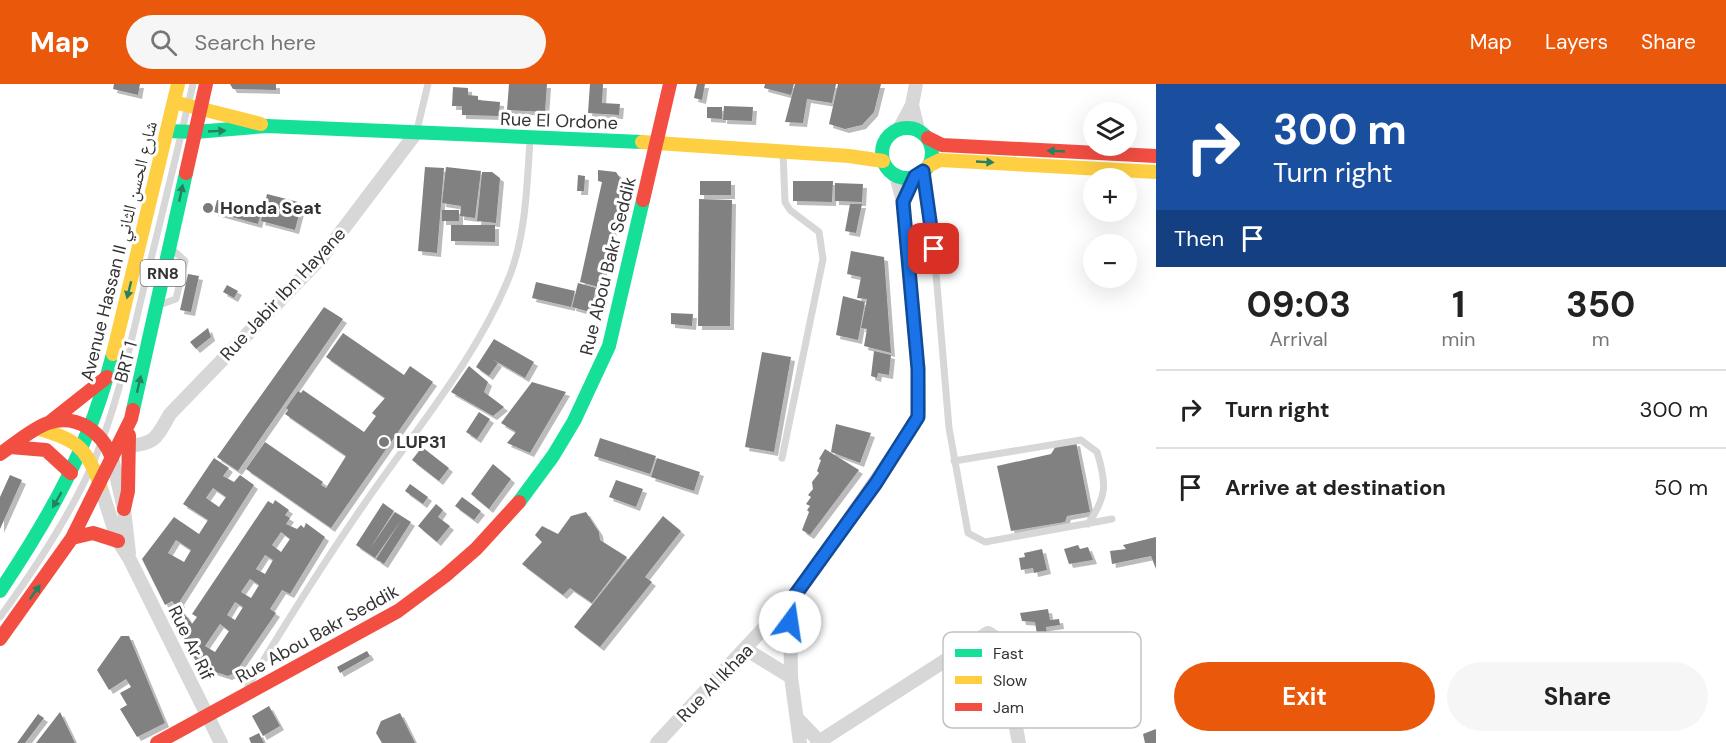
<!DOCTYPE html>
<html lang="en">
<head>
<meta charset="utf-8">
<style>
	body { margin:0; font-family:"DM Sans","Noto Naskh Arabic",sans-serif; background:#f6f6f6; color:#222; height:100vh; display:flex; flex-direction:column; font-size:22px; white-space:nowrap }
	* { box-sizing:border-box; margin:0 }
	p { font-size:20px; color:#767676 }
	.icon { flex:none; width:33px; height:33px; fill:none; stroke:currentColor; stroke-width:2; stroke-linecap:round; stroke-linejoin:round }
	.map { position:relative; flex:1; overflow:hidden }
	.sheet { display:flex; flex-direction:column; background:#fff; width:570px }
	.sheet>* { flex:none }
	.top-card { background:#1a4fa0; color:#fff; overflow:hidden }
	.buttons { position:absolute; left:1083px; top:18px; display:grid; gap:12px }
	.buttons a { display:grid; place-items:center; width:54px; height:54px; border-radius:50%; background:#fff; box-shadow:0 6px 24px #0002; font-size:30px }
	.pin { position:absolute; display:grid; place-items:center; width:51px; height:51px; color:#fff; margin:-26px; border-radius:12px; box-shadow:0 3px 9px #0006 }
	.me { position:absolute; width:66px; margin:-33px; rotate:14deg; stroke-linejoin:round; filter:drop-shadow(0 0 4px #0008) }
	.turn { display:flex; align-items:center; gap:21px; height:126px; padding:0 18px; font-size:27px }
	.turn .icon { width:78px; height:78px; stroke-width:2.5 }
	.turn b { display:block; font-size:42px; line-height:51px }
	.then { display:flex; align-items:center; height:57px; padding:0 18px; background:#0003; gap:12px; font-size:22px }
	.eta { display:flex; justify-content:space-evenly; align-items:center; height:102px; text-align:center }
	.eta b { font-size:36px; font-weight:700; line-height:42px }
	.button { display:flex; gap:12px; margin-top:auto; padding:12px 18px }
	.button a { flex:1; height:69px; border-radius:36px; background:#ea580c; color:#fff; font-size:24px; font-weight:700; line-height:69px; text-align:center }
	.button a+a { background:#f6f6f6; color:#222 }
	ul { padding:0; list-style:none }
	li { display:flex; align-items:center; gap:18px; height:78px; padding:0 18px; border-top:2px solid #e0e0e0 }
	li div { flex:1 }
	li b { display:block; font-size:22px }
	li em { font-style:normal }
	header { display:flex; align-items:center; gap:36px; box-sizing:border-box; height:84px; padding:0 30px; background:#ea580c; color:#fff }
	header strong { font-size:28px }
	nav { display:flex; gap:33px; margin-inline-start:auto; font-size:21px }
	.search { width:420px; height:54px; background:#f6f6f6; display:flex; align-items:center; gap:15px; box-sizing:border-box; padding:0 21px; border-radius:33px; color:#767676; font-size:22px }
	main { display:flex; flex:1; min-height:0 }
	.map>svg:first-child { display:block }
	.building { fill:#818181; fill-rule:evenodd; filter:url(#shadow) }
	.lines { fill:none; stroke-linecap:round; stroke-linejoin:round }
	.lane { stroke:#d7d7d7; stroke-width:7 }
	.street { stroke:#d7d7d7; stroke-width:14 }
	.fast { stroke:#16e098; stroke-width:14 }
	.slow { stroke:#ffcf43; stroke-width:14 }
	.jam { stroke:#f24e42; stroke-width:14 }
	.oneway { fill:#268160 }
	.route-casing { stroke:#114b97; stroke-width:15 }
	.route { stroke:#1a73e8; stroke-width:10 }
	.poi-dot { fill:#7a7a7a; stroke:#fff; stroke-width:2 }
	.labels { text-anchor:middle; stroke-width:6; stroke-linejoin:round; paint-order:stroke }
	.shield { fill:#fff; stroke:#707070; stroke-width:1.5 }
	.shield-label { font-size:16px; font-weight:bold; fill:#333 }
	.street-label { font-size:18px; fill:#333; stroke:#fff }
	.poi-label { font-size:18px; font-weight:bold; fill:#333; stroke:#fff; text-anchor:start }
	.key { fill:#fff; stroke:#c2c2c2; stroke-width:1.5 }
	.key-label { font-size:16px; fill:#333 }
</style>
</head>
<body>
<header>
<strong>Map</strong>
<div class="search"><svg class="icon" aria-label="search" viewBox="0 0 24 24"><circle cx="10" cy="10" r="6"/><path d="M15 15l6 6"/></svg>Search here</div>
<nav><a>Map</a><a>Layers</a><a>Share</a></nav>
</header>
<main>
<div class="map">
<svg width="1156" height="659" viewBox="0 0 1156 659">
	<defs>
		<filter id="shadow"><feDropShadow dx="4" dy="4" stdDeviation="0" flood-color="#0004"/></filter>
	</defs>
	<rect width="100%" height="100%" fill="#fff"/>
	<path class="building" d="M114,0H140L138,11L113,5Z
		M230,0H276V6L233,5Z
		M509,0H547L545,28L507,26Z
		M590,0H603L602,19L620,20L619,31L588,29Z
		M697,0H705L702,16L694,14Z
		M765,0H794L791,11L764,4Z
		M795,0H836L832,19L807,15L803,39L785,38Z
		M838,0H881L874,28L862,41L845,45L829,40Z
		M453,3L468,4V11L478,12V16L500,18L499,32L462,31V22H452Z
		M724,22L753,23L752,37L723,36Z
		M707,23H722V35L707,34Z
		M425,83L444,84L437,169L418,167Z
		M446,83L481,87L475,134L460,132L461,122L442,119Z
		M598,86L616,88L624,100L599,203L580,198L602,98L598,97Z
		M482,88H492L500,94L496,139L477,137Z
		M578,91L585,92L584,107H577Z
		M700,97H731V111H700Z
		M793,97H833L832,118L793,117Z
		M835,99L863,100L862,118L835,117Z
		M267,110L302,119L295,146L261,137Z
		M699,115L732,116L730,242H698Z
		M217,116L261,129L258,140L214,128Z
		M850,120H862L856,149L845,147Z
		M442,126H459V137H442Z
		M451,141H495V158L451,157Z
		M851,167L884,173L891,269L864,262L867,245L861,244L867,215L857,214L861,193L847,190Z
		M188,190L199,192L191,228L180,226Z
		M536,198L575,207L571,223L532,214Z
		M578,199L596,204L590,228L572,223Z
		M227,201L238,207L234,214L223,208Z
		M843,212L865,218L858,256L836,251Z
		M324,223L343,235L238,387L217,373Z
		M671,229L693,230L692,242L671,240Z
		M208,244L211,253L196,265L190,258Z
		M343,249L404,291L410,282L433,298L331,444L246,385L265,358L323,398L321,401L326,404L346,372L285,330L288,326L286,324L298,307L301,309L303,306L364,348L376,332L372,329L385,314L326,273Z
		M494,255L534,278L525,294L492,275L498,279L489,292L476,283Z
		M874,267L891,271L889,291L878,289L877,294L871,292Z
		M762,268L791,273L774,368L745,363Z
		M469,282L488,298L484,308L504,323L493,332L451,308Z
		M532,298L566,308L530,369L507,359L516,348L501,339Z
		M479,328L490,335L477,355L466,348Z
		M836,340L871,349L860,379L831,368Z
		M600,354L656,372L650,390L594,372Z
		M1076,358L1090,428L1067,432L1065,438L1011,447L997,382L1051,370L1056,362Z
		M422,363L449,384L439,397L412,376Z
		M825,365L859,386L810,451L802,446L809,428L807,426L810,422L806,420L811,413L808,411L813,405L812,398L819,389L817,387L821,376L819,375Z
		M214,374L229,384L223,392L234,398L240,391L254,401L180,517L181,520L176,522L172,517L165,521L142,475L174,433L199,450L208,436L183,420ZM213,404L226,413L219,423L206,414ZM176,456L191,466L184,478L168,469Z
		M657,374L700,388L694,407L651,393Z
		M493,380L511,395L489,425L471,410Z
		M10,391L22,396L0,445V413Z
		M616,396L643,405L636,423L609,413Z
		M410,400L428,413L423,420L405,407Z
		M462,413L481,427L474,436L455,422Z
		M275,416L289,426L285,431L290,434L286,440L297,445L301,441L304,444L306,439L325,453L290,510L282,506L270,525L276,529L235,589L228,592L200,583L183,557L185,556L176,539L181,536L180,531L184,529L192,540L197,533L192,530L268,417L273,420ZM281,448L290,455L281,468L272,461ZM265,471L273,476L265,490L256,485ZM250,495L259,501L251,514L241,508ZM235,518L243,523L235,536L227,531ZM220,540L229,547L215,568L205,562Z
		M383,419L394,427L369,466L395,428L411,438L384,480L376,475L402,435L375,474L356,461Z
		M436,420L443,426L438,433L450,442L437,458L418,442Z
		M586,428L599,448L600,456L627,473L592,519L570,504L563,511L522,480L542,458L535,451L542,442L558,450L571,432Z
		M663,432L681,447L645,493L652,498L600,563L574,543Z
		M1156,453V485L1151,472L1112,480L1110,467L1126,465L1123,461Z
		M1078,461L1080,465L1088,463L1093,476L1069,480L1064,465Z
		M1042,465L1047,486L1034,489L1033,484L1021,486L1019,474L1025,473L1024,469Z
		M1048,525L1050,536L1059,535L1060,541L1046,543L1048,556L1038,557L1035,538L1022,537L1020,529Z
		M121,552H129L165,639L137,653L120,625L127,621L120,609L131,603L126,595L109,606L97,586Z
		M367,567L370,572L340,589L337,583Z
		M269,622L280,642L263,652L252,632Z
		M60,628L75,659H36Z
		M400,629L415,659H382L376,649L381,637Z
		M38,630L44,634L25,659H17Z
		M1156,645V659H1145L1143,650Z
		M259,649L264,659H251L249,654Z"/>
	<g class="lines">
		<path class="lane" d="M417,46L428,0
			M923,87L934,165L949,344L968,449L985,458L1112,435
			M159,221L176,215L185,177L173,166
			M782,374L823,175L819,148L790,126L785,118L783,68
			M954,377L1081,356L1097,368C1107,400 1107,412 1088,440
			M0,533C35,485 70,432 94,377C117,322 130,262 144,203C161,136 177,68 193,0
			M248,602C288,535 329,470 374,406C422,338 479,269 510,191C526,149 527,100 530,56"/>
		<path class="street" d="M912,21L918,46
			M899,45L912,21L916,0
			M903,118L915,92
			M127,362C156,360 156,354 170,330L322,173L416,49
			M112,374L124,425L129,469
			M100,401L118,457L129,474L221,659
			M790,518L791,593L800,659
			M747,566L791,593
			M798,635L819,657
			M657,659L802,503L914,341L919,327L918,285L903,118L896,91
			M817,659L988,549L999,556L1019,659"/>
		<path class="fast" d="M882 69a25 25 0 1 1 50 0a25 25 0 1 1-50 0Z
			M167,47L195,48L267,42L642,58
			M133,326L186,89
			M519,418L553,372L574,337L609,262L643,116
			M0,507C51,431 91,360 113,270"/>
		<path class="slow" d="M174,18L261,40
			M642,58L849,72L883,77
			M928,82L940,76L1156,88
			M113,270L178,0
			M39,345C76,355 87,364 100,401"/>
		<path class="jam" d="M928,54L942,61L1156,72
			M186,89L206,0
			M643,116L670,0
			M50,338L107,293
			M10,363L46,366L71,389
			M0,370C15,360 31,345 48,339C77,329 102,348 112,374
			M124,425L128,407L129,351
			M72,454L93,449L118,457
			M0,555L72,454L131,335L133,326
			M157,659L398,527L445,492L476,465L519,418"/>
	</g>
	<defs><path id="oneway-solid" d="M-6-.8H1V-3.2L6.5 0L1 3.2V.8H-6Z" transform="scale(1.5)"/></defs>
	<g class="oneway">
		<use href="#oneway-solid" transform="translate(217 47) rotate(-3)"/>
		<use href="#oneway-solid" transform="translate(1056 67) rotate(-177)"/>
		<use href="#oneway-solid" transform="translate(985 78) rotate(3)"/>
		<use href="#oneway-solid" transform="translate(181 109) rotate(-78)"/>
		<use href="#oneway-solid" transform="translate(129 206) rotate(104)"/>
		<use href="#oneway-solid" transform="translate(139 300) rotate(-77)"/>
		<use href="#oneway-solid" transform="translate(57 416) rotate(120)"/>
		<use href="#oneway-solid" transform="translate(35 508) rotate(-54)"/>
	</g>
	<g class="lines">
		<defs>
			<path id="route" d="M790,538V518L876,399L918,333V285L903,118L915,92L923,87L934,165"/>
		</defs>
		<use href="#route" class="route-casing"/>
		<use href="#route" class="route"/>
	</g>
	<g class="poi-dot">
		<circle cx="208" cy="124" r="6"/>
		<circle cx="384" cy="358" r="6"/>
	</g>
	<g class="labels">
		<rect class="shield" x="140.5" y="176" width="45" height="26" rx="4.5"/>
		<g class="shield-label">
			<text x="163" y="195">RN8</text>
		</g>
		<g class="street-label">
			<text transform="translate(559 37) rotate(2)" y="6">Rue El Ordone</text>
			<text transform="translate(119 167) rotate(-76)" y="6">Avenue Hassan II شارع الحسن الثاني</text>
			<text transform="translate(608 182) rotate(-76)" y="6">Rue Abou Bakr Seddik</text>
			<text transform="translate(283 210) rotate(-47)" y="6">Rue Jabir Ibn Hayane</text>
			<text transform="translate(126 278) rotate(-75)" y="6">BRT 1</text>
			<text transform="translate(317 550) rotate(-29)" y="6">Rue Abou Bakr Seddik</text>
			<text transform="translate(191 559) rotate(64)" y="6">Rue Ar Rif</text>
			<text transform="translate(715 599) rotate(-46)" y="6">Rue Al Ikhaa</text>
		</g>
		<g class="poi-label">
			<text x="220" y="130">Honda Seat</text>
			<text x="396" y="364">LUP31</text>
		</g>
	</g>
	<rect x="943" y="548" width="198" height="96" rx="9" class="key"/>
	<rect x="955" y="565" width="27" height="8" fill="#16e098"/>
	<rect x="955" y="592" width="27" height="8" fill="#ffcf43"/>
	<rect x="955" y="619" width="27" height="8" fill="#f24e42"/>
	<g class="key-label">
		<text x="993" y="575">Fast</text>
		<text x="993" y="602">Slow</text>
		<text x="993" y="629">Jam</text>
	</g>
</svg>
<div class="buttons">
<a><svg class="icon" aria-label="layers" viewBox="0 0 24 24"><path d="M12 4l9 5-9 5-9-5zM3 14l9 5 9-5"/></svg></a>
<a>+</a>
<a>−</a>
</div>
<div class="pin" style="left:934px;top:165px;background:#d93025"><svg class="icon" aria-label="arrive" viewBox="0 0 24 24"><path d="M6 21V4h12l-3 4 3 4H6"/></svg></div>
<svg class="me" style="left:790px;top:538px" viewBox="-20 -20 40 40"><circle r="19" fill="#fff"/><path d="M0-13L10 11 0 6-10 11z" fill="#1a73e8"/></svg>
</div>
<section class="sheet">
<div class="top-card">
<div class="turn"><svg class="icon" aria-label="right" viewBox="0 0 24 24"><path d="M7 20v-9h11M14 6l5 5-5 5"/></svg><div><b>300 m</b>Turn right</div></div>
<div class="then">Then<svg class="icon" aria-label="arrive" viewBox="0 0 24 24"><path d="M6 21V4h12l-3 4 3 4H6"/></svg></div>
</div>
<div class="eta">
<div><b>09:03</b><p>Arrival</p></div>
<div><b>1</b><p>min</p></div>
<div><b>350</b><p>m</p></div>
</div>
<ul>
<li><svg class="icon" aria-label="right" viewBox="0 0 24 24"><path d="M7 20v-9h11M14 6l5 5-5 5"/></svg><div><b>Turn right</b></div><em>300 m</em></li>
<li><svg class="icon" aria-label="arrive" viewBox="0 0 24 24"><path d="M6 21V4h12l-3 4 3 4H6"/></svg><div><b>Arrive at destination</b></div><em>50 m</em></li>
</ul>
<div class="button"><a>Exit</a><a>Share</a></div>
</section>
</main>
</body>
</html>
